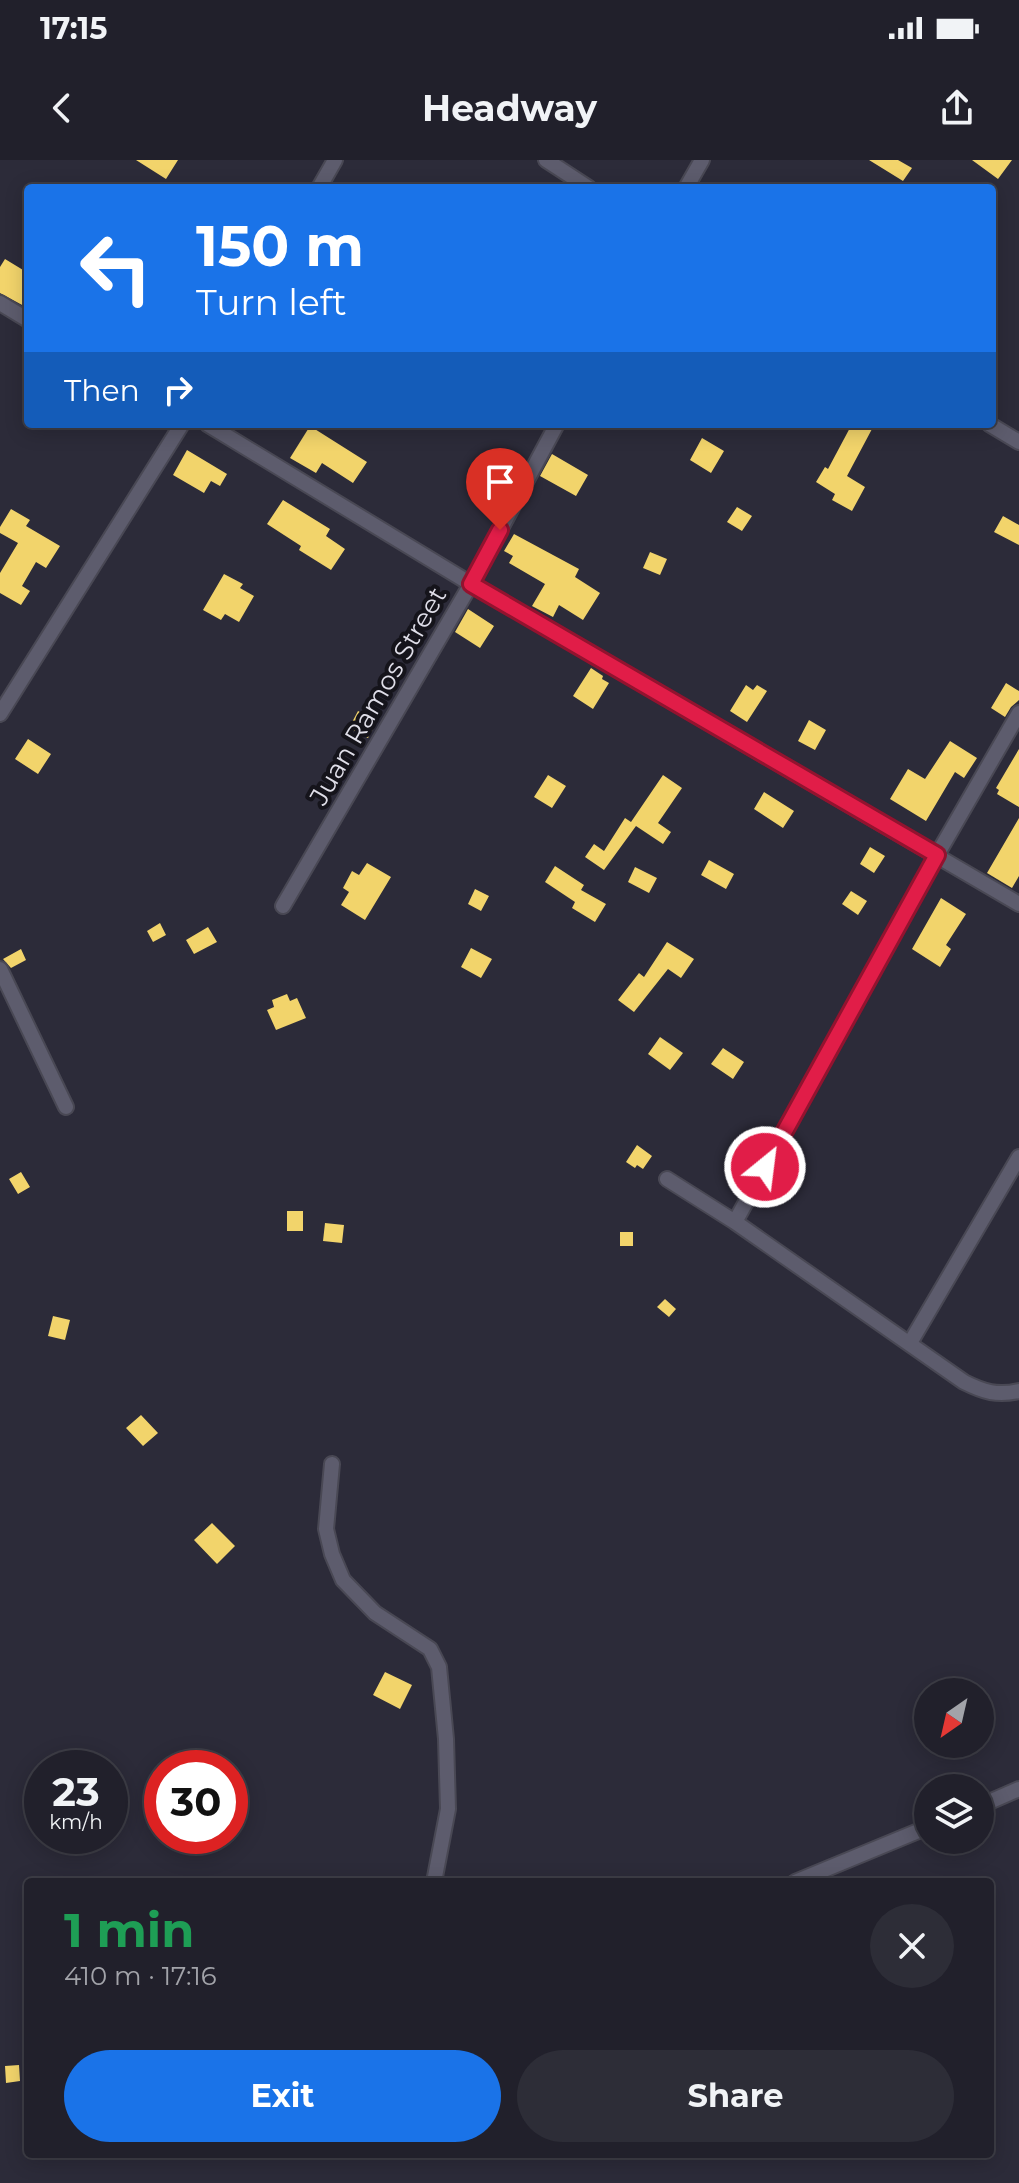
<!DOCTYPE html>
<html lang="en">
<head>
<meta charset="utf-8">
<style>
	body { margin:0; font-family:Montserrat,sans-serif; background:#2d2d37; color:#f1f3f6; height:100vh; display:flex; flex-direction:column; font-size:30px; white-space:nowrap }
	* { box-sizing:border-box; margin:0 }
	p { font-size:26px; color:#a2a3a9 }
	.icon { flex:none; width:44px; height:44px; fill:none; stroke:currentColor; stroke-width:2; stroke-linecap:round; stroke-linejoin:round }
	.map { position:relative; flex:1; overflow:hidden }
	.drawer { position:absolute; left:24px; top:1718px; width:970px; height:280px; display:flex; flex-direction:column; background:#21202b; border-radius:8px; box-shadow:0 4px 20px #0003,0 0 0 2px #3e3e47 }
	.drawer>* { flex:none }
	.top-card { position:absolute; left:24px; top:24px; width:972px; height:244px; border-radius:8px; box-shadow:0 4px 20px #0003,0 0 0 2px #3e3e47; background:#1a73e8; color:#fff; overflow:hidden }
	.needle { width:52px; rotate:214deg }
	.buttons { position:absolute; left:914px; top:1518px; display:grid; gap:16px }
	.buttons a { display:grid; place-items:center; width:80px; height:80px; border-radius:50%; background:#21202b; box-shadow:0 4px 20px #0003,0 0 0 2px #3e3e47; font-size:40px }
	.speed { position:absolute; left:24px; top:1590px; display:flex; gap:16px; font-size:40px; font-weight:700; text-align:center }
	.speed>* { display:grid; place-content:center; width:104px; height:104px; border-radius:50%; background:#21202b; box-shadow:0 4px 20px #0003,0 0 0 2px #3e3e47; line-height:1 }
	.speed small { font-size:20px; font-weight:400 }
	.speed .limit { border:12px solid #d22; background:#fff; color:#111 }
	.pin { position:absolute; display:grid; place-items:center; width:68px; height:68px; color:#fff; margin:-82px -34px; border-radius:50% 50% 50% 0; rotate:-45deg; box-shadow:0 0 8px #0007 }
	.pin .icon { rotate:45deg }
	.me { position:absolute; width:88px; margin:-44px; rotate:29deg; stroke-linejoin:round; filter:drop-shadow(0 0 6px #0008) }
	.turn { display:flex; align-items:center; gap:28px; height:168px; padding:0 40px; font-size:36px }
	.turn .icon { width:104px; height:104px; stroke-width:2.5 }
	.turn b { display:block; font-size:56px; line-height:68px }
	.then { display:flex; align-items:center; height:76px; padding:0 40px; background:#0003; gap:16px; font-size:30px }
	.round { display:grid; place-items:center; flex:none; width:84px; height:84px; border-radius:42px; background:#2d2d37 }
	.summary { display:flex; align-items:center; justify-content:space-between; height:136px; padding:0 40px }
	h1 { font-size:48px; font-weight:700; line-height:60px; color:#1e9e55 }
	.cta { display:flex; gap:16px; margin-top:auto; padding:16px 40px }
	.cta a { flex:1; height:92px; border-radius:48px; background:#1a73e8; color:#fff; font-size:32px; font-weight:700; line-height:92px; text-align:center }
	.cta a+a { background:#2d2d37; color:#f1f3f6 }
	.status { display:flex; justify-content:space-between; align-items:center; height:56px; padding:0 40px; background:#21202b; direction:ltr }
	.status svg { height:22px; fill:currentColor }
	header { display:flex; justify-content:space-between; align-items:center; height:104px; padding:0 40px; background:#21202b; font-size:36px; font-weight:700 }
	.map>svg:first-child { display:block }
	.building { fill:#f2d46b }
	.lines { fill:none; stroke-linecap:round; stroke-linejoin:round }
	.minor-casing { stroke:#494854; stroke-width:18 }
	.minor { stroke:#5d5c6d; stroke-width:14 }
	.route-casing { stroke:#92132f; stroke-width:20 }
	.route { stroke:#e11d48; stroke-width:14 }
	.labels { text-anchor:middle; stroke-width:8; stroke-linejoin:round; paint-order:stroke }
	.street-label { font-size:26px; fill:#dfdee8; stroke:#15141b }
</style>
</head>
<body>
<div class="status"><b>17:15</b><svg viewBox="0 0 49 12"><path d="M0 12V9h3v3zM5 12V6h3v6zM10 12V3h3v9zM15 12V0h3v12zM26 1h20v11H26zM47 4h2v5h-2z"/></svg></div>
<header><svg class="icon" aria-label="back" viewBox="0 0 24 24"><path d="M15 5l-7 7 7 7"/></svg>Headway<svg class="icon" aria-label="share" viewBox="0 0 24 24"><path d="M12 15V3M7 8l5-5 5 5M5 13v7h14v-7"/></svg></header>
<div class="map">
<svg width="1019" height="2023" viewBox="0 0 1019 2023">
	<rect width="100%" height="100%" fill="#2c2b39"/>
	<path class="building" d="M136,0H178L166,19Z
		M869,0H898L912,8L903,21Z
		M972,0H1012L998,19Z
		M5,99L28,113V139L24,146L0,133V107Z
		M852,264H863L872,269L847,316L865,327L852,351L832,340L835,334L816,322L825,307L828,309Z
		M310,266L367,302L353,323L322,303L316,313L290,298Z
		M702,278L724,291L711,313L690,300Z
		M187,290L227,314L220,326L211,321L204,333L173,315Z
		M552,294L588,315L576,336L540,316Z
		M283,340L330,369L326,376L345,389L331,410L299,390L301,386L267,364Z
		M737,347L752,356L742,371L727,362Z
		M11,349L30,360L26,366L60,386L46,408L36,402L22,426L30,431L21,445L0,433V413L18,383L0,373V367Z
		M1003,356L1019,365V385L994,372Z
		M514,374L579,409L575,417L600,433L583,460L559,445L553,457L532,446L545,424L509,403L513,396L504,391Z
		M650,392L667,399L660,415L643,408Z
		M224,414L243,424L240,428L254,436L239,462L225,454L221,460L203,450Z
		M468,449L494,466L480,488L455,472Z
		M591,508L603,516L602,519L609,523L593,549L573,536Z
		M1006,523L1019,531V540L1011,547L1005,557L991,548Z
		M746,525L753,530L757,525L767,531L747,562L730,551Z
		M358,551L377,561L368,578L349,568Z
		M809,560L826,570L815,590L798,581Z
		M28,579L51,594L38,614L15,599Z
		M950,581L977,598L964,618L955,612L926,661L890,639L908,609L925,619Z
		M1019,589V647L997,634L999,630L996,628Z
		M548,615L566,626L552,648L534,637Z
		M663,615L682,628L658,663L671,672L663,684L636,666L604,710L585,697L594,684L604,691L625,658L631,662Z
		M764,632L794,651L783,668L754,649Z
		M1019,658V716L1012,728L987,713Z
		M870,687L885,696L874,713L860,704Z
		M709,700L734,714L726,729L701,715Z
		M367,703L391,717L365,760L341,745L349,732L343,728L352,711L359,715Z
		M555,706L584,725L581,730L606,744L595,762L572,748L575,742L545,722Z
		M635,707L657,718L649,733L628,722Z
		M475,729L489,736L481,751L468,744Z
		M851,731L867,741L858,755L842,744Z
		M941,738L966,754L946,785L951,789L940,807L912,789Z
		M160,763L166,775L153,782L147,771Z
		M208,767L217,782L194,794L186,780Z
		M667,782L694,799L681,818L668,809L634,852L618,840L639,813L644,817Z
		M471,788L492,799L481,818L461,807Z
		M21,789L26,800L11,808L3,799Z
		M287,834L290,841L297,838L306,858L276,870L267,850L274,847L272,840Z
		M660,877L683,893L670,910L648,894Z
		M723,888L744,902L733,919L711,904Z
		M637,985L652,996L643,1009L637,1005L635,1008L626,1002Z
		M21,1012L30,1027L18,1034L9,1019Z
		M287,1051H303V1071H287Z
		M325,1063L344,1065L342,1083L323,1081Z
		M620,1072H633V1086H620Z
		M665,1139L676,1149L669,1157L657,1147Z
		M53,1156L70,1160L65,1180L48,1176Z
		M141,1255L158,1273L143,1286L126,1268Z
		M212,1363L235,1386L217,1404L194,1380Z
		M385,1512L412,1525L400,1549L373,1535Z
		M19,1905L20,1921L6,1923L5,1906Z"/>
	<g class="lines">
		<defs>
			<path id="minor" d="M546,0L589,28
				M319,28L335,0
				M686,28L702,0
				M0,143L28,160
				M207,264L471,424L1019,744
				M989,264L1019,282
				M1019,553L937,695L735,1062L964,1222C984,1232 997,1236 1019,1231
				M0,554L182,264
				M283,746L471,424L557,264
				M0,809L66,947
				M667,1019L735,1062
				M910,1183L1019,997
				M332,1304L326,1369L332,1394L343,1420L375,1453L430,1489L439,1507L446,1579L448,1649L434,1722
				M980,1646L1019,1629
				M795,1722L928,1667"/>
		</defs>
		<use href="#minor" class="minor-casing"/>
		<use href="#minor" class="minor"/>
	</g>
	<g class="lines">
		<defs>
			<path id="route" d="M500,370L471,424L937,695L765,1007"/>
		</defs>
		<use href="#route" class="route-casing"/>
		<use href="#route" class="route"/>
	</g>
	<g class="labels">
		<g class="street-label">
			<text transform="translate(378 536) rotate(-60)" y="9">Juan Ramos Street</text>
		</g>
	</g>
</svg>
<div class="buttons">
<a><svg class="needle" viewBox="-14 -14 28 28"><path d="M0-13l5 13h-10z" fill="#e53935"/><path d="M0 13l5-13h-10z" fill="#a2a3a9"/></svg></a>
<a><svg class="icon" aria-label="layers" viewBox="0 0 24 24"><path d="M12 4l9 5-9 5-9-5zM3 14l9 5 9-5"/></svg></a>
</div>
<div class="speed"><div>23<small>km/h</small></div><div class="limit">30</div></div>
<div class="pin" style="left:500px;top:370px;background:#d93025"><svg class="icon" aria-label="arrive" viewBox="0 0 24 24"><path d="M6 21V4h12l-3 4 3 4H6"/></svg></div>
<svg class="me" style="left:765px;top:1007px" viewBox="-20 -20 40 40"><circle r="17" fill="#e11d48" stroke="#fff" stroke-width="3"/><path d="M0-11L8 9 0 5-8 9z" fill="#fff"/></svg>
<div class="top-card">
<div class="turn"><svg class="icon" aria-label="left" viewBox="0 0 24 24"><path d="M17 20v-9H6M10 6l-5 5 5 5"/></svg><div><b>150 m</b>Turn left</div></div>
<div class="then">Then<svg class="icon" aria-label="right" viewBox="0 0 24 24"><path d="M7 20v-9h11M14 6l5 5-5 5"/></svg></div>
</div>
<section class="drawer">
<div class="summary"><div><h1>1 min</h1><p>410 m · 17:16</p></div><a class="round"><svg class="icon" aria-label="close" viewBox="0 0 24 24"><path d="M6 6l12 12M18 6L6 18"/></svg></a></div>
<div class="cta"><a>Exit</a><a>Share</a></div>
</section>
</div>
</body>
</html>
